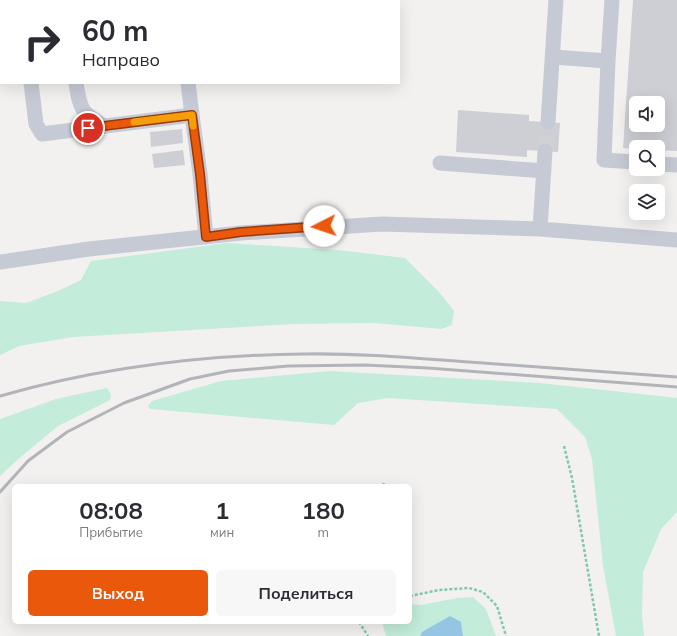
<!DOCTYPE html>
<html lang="ru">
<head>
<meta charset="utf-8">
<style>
	body { margin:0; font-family:Mulish,sans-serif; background:#f7f7f7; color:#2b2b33; height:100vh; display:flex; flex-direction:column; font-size:15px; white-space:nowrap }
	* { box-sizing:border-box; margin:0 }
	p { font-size:13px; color:#7c7c81 }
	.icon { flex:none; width:22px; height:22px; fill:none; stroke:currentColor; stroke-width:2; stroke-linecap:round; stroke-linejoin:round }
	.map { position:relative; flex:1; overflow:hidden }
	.details { position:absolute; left:12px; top:484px; width:400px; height:140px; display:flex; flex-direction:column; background:#fff; border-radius:6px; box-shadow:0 4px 16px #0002 }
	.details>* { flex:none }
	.hud { position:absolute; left:0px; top:0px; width:400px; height:84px; box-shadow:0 4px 16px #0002; background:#fff; color:#2b2b33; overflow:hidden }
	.buttons { position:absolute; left:629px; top:96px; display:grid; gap:8px }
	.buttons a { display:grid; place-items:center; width:36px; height:36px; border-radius:6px; background:#fff; box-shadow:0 4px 16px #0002; font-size:20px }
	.pin { position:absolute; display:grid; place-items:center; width:34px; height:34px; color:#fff; margin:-17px; border:2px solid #fff; border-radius:50%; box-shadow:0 1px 4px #0007 }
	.me { position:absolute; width:44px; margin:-22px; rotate:266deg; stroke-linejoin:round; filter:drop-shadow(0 0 3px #0008) }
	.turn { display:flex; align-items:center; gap:14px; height:84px; padding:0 16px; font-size:18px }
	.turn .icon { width:52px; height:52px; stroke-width:2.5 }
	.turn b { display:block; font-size:28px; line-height:34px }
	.eta { display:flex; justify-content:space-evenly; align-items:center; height:68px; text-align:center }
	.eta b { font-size:24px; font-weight:700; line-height:28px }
	.primary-button { display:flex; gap:8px; margin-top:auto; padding:8px 16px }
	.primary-button a { flex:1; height:46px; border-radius:6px; background:#ea580c; color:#fff; font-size:16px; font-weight:700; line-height:46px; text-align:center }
	.primary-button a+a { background:#f7f7f7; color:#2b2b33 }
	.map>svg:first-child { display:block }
	.green { fill:#c3ecda }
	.water { fill:#94c6e4 }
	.building { fill:#cecfd4; fill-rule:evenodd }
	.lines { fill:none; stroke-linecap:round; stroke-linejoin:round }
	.minor-tunnel { stroke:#d0d1d2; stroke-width:15; stroke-dasharray:15 8; stroke-linecap:butt }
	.path { stroke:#7ec7b0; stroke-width:2.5; stroke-dasharray:3 2; stroke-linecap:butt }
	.minor { stroke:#c5cad4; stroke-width:15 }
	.rail { stroke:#b3b4ba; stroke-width:3 }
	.route-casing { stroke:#983908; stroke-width:10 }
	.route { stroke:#ea580c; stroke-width:7 }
	.slow { stroke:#f59e0b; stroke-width:7 }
</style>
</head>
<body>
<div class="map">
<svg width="677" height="636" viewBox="0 0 677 636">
	<rect width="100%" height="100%" fill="#f2f1f0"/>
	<path class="green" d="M227,243L338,250L405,258L439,292L454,311L452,325L441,329L374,323L292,324L73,337L19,346L0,355V301L26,303L58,291L81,280L91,261Z
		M330,371L540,383L677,398V512L661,529L643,572L642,616L644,636H616L603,566L592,459L585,437L557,409L388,398L358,403L334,425L150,409L148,406L152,401L221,381Z
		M107,388L111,394L110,400L58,426L16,461L0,476V419L56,399Z
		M473,597L486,609L496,636H463L461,622L422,632L420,636H386L382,622H410V604L421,605L457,598Z"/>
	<path class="water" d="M450,616L461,622L463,636H420L422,632Z"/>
	<path class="building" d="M633,0H677V151L658,150V147H636V149L623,148ZM636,103H658V125H636Z
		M458,110L529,115V121L560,123L558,152L527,150V157L456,152Z
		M182,129L183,143L151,147L150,132Z
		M183,150L185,165L154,168L152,154Z"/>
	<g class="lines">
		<path class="minor-tunnel" d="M545,151L548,122"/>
		<path class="path" d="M564,446L572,478L599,636
			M383,486L384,483
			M410,596L439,590L469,588L483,592L497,606L506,636
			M359,622L368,636"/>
		<path class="minor" d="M76,0L78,1
			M612,0L608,61L604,160L636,162
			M53,1L65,0
			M0,6H1
			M553,57L608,61
			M31,83L36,124L42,134L192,115L200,174L206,237
			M76,83C80,109 81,113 104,126
			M188,83L192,115
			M548,122L556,0
			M440,163L544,171
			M658,164L677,165
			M540,229L545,151
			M0,262L89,249L241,233L382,224L540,229L677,240"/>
		<path class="rail" d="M0,396C99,368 202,355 304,354C359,353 414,358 469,362C538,367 608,372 677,377
			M0,492L28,461L67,432L124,403L190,379L229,371L288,366L365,365L428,368L677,387"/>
	</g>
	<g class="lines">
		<defs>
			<path id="route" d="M88,128L192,115L200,174L206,237L241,232L324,226"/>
		</defs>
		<use href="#route" class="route-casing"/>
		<use href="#route" class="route"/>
		<path class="slow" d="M134,122L192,115L193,126"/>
	</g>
</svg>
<div class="buttons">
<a><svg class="icon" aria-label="sound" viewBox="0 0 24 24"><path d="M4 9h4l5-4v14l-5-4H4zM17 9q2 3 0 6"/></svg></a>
<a><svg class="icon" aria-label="search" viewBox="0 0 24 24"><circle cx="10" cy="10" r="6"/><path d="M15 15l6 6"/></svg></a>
<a><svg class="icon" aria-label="layers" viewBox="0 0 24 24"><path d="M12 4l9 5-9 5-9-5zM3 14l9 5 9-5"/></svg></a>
</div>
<div class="pin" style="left:88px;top:128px;background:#d93025"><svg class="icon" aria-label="arrive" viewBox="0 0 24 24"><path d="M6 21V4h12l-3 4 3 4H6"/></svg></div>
<svg class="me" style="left:324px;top:226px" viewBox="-20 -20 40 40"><circle r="19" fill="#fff"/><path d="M0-13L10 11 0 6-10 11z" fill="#ea580c"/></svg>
<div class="hud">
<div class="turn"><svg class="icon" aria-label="right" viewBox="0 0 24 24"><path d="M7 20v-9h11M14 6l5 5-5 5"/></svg><div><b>60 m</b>Направо</div></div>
</div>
<section class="details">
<div class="eta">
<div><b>08:08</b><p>Прибытие</p></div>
<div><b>1</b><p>мин</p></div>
<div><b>180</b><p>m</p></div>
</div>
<div class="primary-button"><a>Выход</a><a>Поделиться</a></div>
</section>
</div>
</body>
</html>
